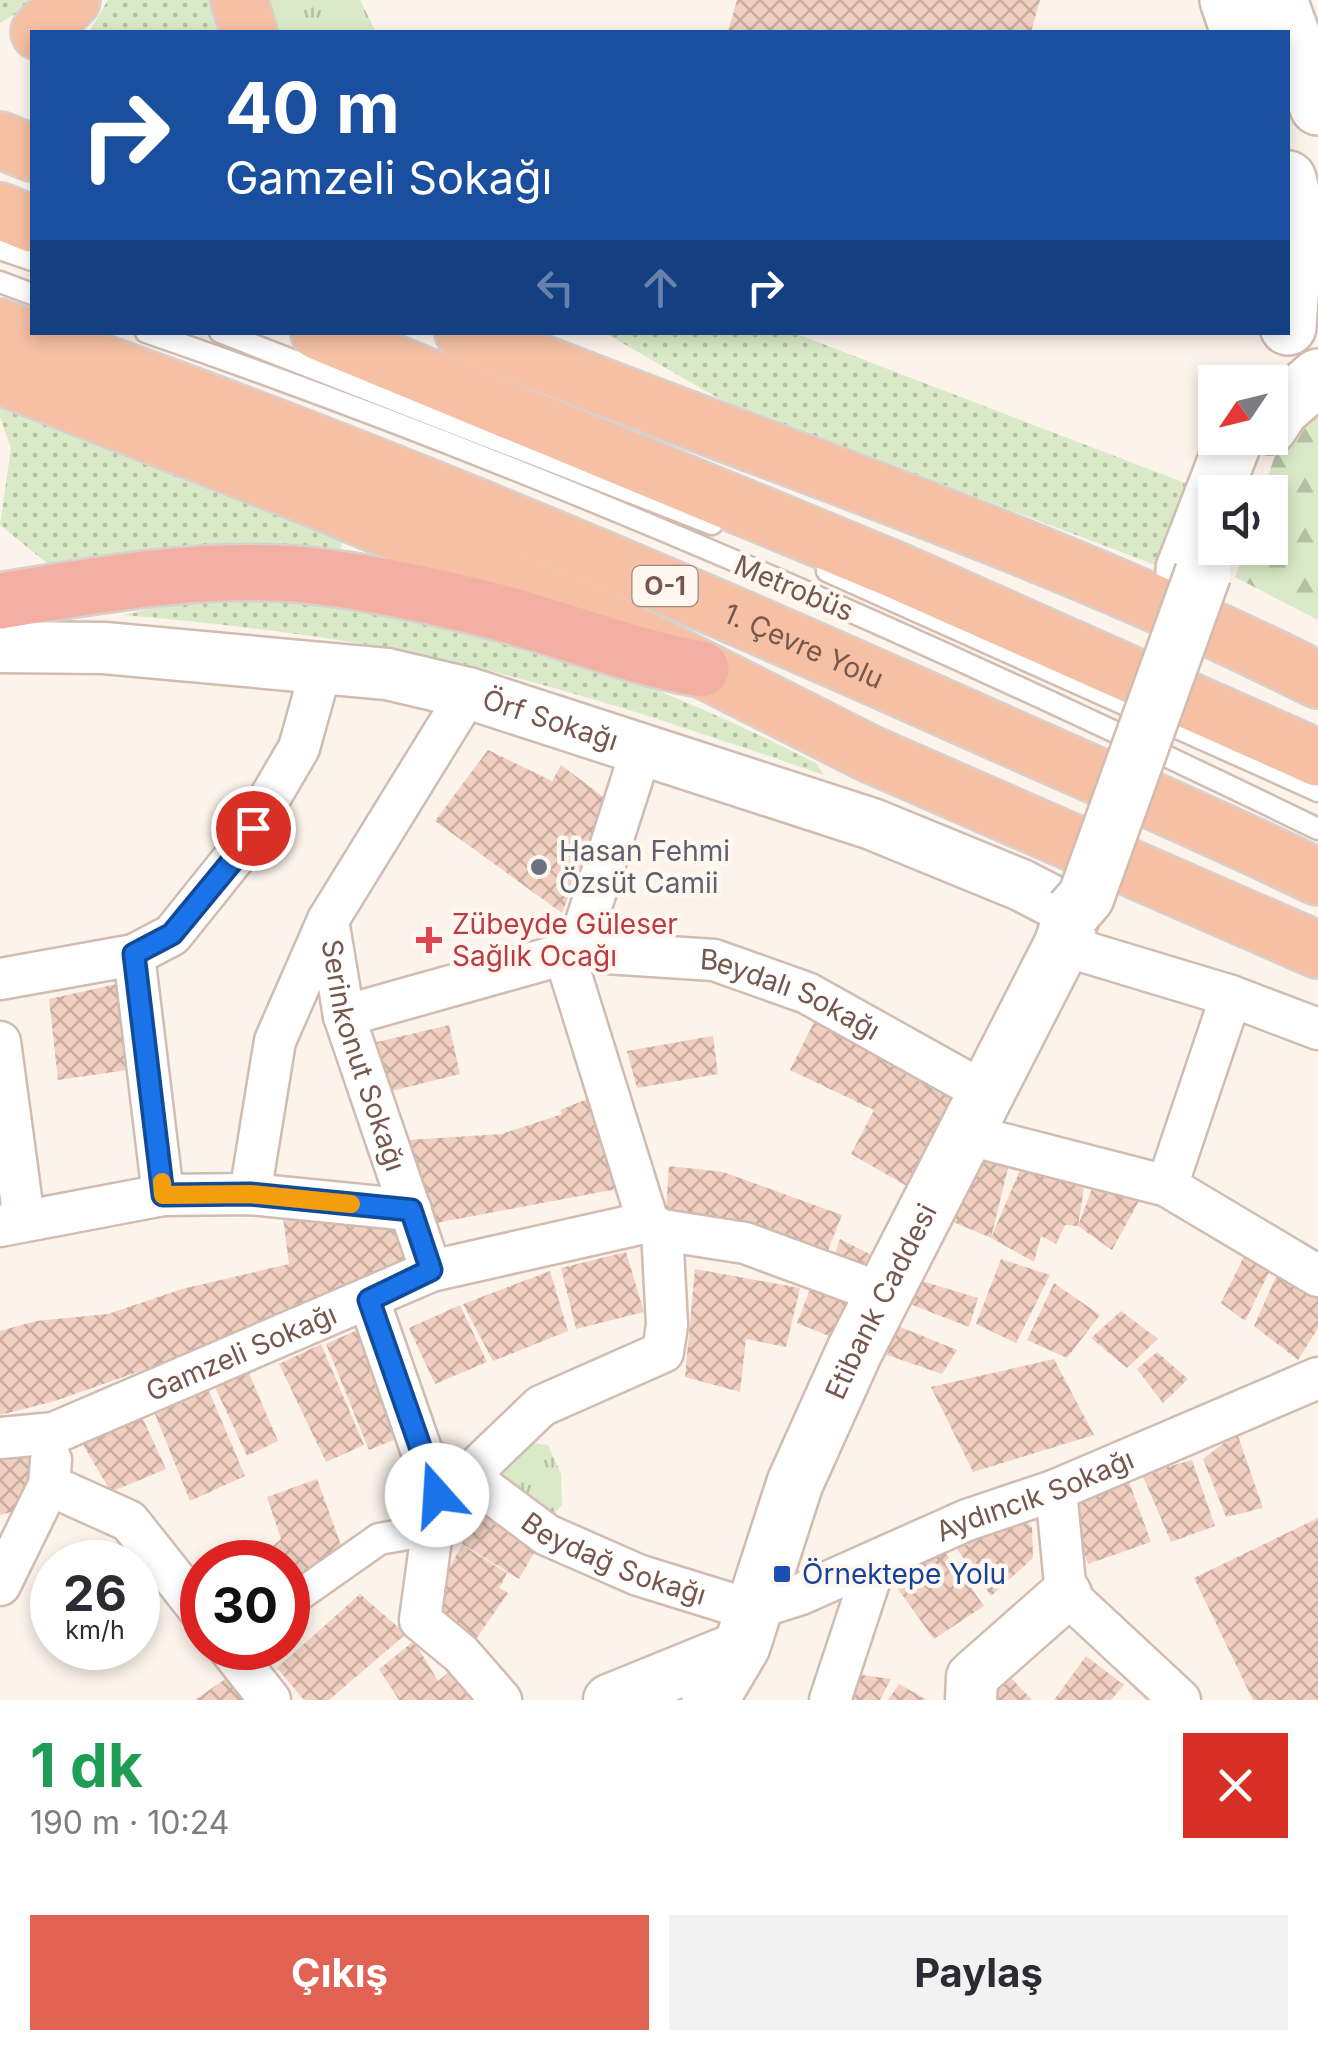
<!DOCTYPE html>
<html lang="tr">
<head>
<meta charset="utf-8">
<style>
	body { margin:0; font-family:Inter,sans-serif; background:#f2f2f3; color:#2b2b33; height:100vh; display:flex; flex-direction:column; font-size:38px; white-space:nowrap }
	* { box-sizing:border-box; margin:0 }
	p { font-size:32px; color:#7c7c81 }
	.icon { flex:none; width:55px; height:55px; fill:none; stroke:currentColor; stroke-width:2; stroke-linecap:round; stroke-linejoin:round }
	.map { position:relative; height:1700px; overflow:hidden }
	.panel { display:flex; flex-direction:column; background:#fff; flex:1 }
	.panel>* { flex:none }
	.hud { position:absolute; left:30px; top:30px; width:1260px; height:305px; border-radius:0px; box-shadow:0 5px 15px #0003; background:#1a4fa0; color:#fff; overflow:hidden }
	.needle { width:65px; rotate:235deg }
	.tools { position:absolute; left:1198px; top:365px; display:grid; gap:20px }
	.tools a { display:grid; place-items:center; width:90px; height:90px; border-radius:0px; background:#fff; box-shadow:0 5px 15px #0003; font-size:50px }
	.speed { position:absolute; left:30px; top:1540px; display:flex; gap:20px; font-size:50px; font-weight:700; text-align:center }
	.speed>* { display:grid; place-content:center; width:130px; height:130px; border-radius:50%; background:#fff; box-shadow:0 5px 15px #0003; line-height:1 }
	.speed small { font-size:25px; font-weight:400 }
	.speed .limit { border:15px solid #d22; background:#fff; color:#111 }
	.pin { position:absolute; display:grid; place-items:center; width:85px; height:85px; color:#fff; margin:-42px; border:5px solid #fff; border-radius:50%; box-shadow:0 2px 10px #0007 }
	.me { position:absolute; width:110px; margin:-55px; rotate:341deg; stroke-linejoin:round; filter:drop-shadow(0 0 8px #0008) }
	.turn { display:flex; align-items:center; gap:35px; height:210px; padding:0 30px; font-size:45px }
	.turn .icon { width:130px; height:130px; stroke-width:2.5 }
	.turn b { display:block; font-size:70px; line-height:85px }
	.lanes { display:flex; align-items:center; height:95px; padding:0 30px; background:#0003; justify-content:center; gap:50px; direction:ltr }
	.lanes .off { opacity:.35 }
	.round { display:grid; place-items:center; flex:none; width:105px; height:105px; border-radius:0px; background:#f2f2f3 }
	.summary { display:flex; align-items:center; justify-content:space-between; height:170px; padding:0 30px }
	h1 { font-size:60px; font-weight:700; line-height:75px; color:#1e9e55 }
	.button { display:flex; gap:20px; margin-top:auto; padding:20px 30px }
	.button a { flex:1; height:115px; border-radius:0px; background:#e26354; color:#fff; font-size:40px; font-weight:700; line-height:115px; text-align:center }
	.button a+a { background:#f2f2f3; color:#2b2b33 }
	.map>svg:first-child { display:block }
	.grass { fill:url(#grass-dots) }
	.forest { fill:url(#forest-firs) }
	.park { fill:url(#park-tufts) }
	.building { fill:url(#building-cross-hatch) }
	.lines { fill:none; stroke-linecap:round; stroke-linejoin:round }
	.service-casing { stroke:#d1bcb2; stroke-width:25 }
	.pedestrian-casing { stroke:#d1bcb2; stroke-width:35 }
	.minor-casing { stroke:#d1bcb2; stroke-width:45 }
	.tertiary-casing { stroke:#d1bcb2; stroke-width:55 }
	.secondary-casing { stroke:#d4bbaf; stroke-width:60 }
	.trunk-casing { stroke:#d9d0cd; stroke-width:60 }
	.motorway-casing { stroke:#d9d0cd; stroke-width:60 }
	.service { stroke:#fff; stroke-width:20 }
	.pedestrian { stroke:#fff; stroke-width:30 }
	.minor { stroke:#fff; stroke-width:40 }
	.tertiary { stroke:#fff; stroke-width:50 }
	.secondary { stroke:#fff; stroke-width:55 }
	.trunk { stroke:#f6c0a4; stroke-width:55 }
	.motorway { stroke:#f4afa3; stroke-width:55 }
	.secondary-bridge-casing { stroke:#d4bbaf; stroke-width:60; stroke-linecap:butt }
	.secondary-bridge { stroke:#fff; stroke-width:55 }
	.route-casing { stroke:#114b97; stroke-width:25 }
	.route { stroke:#1a73e8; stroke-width:18 }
	.slow { stroke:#f59e0b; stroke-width:18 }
	.worship-dot { fill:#6b7280; stroke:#fff8f1; stroke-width:4 }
	.health-dot { fill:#e0444e; stroke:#fff8f1; stroke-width:4 }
	.transit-dot { fill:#1a4fb4; stroke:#fff8f1; stroke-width:4 }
	.labels { text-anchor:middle; stroke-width:9; stroke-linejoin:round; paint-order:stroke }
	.shield { fill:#fff8f1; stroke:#a0877e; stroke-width:2.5 }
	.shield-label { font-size:25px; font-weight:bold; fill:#77574d }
	.street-label { font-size:28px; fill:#77574d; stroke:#fff8f1 }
	.worship-label { font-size:28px; fill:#5b616d; stroke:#fff8f1; text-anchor:start }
	.health-label { font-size:28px; fill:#be3a42; stroke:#fff8f1; text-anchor:start }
	.transit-label { font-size:28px; fill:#164399; stroke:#fff8f1; text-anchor:start }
</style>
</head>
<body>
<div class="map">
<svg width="1318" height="1700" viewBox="0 0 1318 1700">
	<defs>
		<pattern id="grass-dots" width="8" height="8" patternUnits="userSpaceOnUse" patternTransform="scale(2.5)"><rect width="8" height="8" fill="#daeac8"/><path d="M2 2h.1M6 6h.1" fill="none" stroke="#b6c0a5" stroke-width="1.8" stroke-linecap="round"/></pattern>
		<pattern id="forest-firs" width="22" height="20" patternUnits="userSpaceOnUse" patternTransform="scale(2.5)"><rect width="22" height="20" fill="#daeac8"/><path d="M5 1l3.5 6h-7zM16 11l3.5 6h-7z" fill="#b6c0a5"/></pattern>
		<pattern id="park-tufts" width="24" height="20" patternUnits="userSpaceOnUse" patternTransform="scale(2.5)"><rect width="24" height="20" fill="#daeac8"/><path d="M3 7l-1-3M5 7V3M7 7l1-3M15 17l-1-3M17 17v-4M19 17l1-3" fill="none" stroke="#b6c0a5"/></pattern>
		<pattern id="building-cross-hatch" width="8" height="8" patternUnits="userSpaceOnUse" patternTransform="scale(2.5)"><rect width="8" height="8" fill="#f1d0c2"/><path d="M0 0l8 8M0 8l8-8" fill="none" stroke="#c8aca0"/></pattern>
	</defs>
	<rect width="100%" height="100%" fill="#fcf3ea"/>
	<path class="grass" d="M0,0H38L0,23Z
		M108,0H211L222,32H89Z
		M605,333H794L1193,486L1166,569L725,402Z
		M0,400L345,538L336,557L53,568L0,525L11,448L0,417Z
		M264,598C472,616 630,669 816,763L824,775C690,729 556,683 416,654C319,634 221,624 123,615L174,603Z"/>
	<path class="forest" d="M1318,404V620L1235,577L1245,548H1270V492H1263L1278,446Z"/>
	<path class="park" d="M268,0H360L376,32H279Z
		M509,1440L548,1445L561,1474L562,1505L545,1524L488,1483Z"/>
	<path class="building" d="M737,0H1040L1031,32H728Z
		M488,750L552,781L561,765L606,799L562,913L435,821Z
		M117,984L128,1070L58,1080L49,999Z
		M816,1018L969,1093L919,1193L851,1154L874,1110L790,1070Z
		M449,1025L460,1074L384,1093L369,1044Z
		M713,1036L718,1074L637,1088L627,1051Z
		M607,1091L633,1186L436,1223L408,1140L502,1134L562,1114L560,1110Z
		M966,1148L1009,1164L991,1238L932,1213Z
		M669,1166L723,1172L842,1215L825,1258L746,1224L666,1209Z
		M1020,1170L1084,1187L1078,1226L1065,1225L1056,1244L1041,1236L1034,1262L991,1238Z
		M1096,1178L1144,1192L1112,1250L1078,1226Z
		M283,1217L396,1224L404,1262L200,1350L55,1401L0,1415V1331L36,1321L108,1314L182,1289L289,1264Z
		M840,1239L893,1266L880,1289L831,1265Z
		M1251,1242L1276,1258L1245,1321L1221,1303Z
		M626,1252L644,1312L576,1329L561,1268Z
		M1001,1259L1050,1275L1016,1343L976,1324Z
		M1280,1268L1318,1288V1328L1298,1360L1254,1326Z
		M695,1269L800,1288L786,1347L746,1339L740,1392L685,1377Z
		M550,1271L568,1331L493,1361L463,1304Z
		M912,1278L978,1298L969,1327L902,1301Z
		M1054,1283L1100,1315L1067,1358L1027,1340Z
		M810,1289L866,1310L851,1345L797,1323Z
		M460,1305L487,1362L435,1384L409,1328Z
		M1121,1311L1158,1339L1127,1368L1091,1338Z
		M373,1323L409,1434L369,1450L326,1344Z
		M898,1326L957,1350L942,1374L887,1355Z
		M321,1344L364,1445L326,1462L279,1364Z
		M1157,1352L1188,1379L1163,1403L1137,1369Z
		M1054,1359L1094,1435L973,1472L931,1387Z
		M248,1371L278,1441L247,1456L215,1387Z
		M209,1391L245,1476L190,1501L155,1414Z
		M142,1417L166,1469L111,1492L79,1438Z
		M1237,1433L1263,1508L1226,1517L1203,1459Z
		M34,1454L30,1507L0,1515V1457Z
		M1192,1460L1215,1526L1171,1542L1142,1474Z
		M317,1479L341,1545L288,1592V1562H254L281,1539L267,1497Z
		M1128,1479L1151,1542L1088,1564L1068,1507Z
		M481,1508L539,1544L519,1579L462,1544Z
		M1318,1518V1700H1253L1194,1578Z
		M1027,1521L1032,1528L1033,1558L991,1596L957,1549L968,1527Z
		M937,1541L984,1606L934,1639L885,1571Z
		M462,1545L507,1573L499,1588L508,1593L471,1646L428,1618L436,1591Z
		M360,1594L406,1634L329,1700H304L277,1668Z
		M414,1641L438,1681L462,1662L493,1700H399L379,1669Z
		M1086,1656L1124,1685L1111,1700H1054Z
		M241,1668L266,1700H195Z
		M855,1674L891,1679L880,1700H836Z
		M1011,1678L1032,1700H987Z
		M899,1684L927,1700H888Z"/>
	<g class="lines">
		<defs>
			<path id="service" d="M0,249L32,260
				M0,282L32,294
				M146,332C547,470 937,644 1318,829
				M220,332L712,524
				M827,571L1318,791"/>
			<path id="pedestrian" d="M288,1603L379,1539L435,1529"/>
			<g id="minor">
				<path d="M642,748L570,972L648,1222"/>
				<path id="s1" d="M328,920L344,1016L431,1271"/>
				<path d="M1062,945L1231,996L1318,1029"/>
				<path d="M134,955L163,1195"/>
				<path d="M0,979L134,955L172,935L237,854L299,748L321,669"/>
				<path d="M1231,996L1167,1186L1318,1276"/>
				<path id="s2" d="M344,1016L575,951L714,960L807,993L986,1093"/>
				<path d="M0,1042L24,1220"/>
				<path d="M965,1134L1167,1186"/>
				<path d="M250,1194L275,1041L328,920L468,693"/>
				<path d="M0,1226L163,1195L250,1194L411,1210"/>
				<path d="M369,1300L437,1495L420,1620L461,1654L501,1700"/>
				<path id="s3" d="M0,1438L54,1433L431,1271L648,1222L662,1230L745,1243L884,1294"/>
				<path id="s4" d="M426,1459L468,1476L547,1535L638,1575L751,1610L801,1594L967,1520L1056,1490L1318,1378"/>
				<path d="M468,1476L541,1406L663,1352L667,1325L662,1230"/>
				<path d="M49,1485L129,1521L202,1613"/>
				<path d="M1056,1490L1066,1594L1180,1700"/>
				<path d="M0,1585L49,1485L51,1460"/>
				<path d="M229,1648L270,1700"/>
				<path d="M830,1700L876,1561"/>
			</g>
			<g id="tertiary">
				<path id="s5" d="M0,647L104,648L387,674L468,693L872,824L1021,885L1073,912"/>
				<path d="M609,1700L742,1646"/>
				<path d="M971,1700L972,1677L1066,1594"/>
			</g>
			<g id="secondary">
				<path d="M1228,0L1239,32"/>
				<path d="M1279,0L1318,107"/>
				<path d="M1288,179L1296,212L1288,327"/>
				<path d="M1270,426L1281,409L1318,377"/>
				<path d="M1184,569L1235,438"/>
				<path id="s6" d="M710,1700L742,1646L795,1483L854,1352L1062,945L1073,912"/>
			</g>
			<g id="trunk">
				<path d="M239,0L249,32"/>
				<path d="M39,32L72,0"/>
				<path d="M0,140L32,153"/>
				<path d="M0,211L32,224"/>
				<path id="s7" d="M0,327C324,438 640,572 953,712C1075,767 1198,819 1318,877"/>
				<path d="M319,332L895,570L1318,758"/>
				<path d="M463,332C749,448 1042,541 1318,680"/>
				<path d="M0,376L323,502L607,621L870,754L1318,950"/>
			</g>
			<path id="motorway" d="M0,601C98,585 195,567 295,574C353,579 425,594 482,608C556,626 626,656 701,669"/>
		</defs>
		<use href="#service" class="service-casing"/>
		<use href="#pedestrian" class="pedestrian-casing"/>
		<use href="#minor" class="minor-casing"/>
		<use href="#tertiary" class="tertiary-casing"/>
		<use href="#secondary" class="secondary-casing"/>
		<use href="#trunk" class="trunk-casing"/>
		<use href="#motorway" class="motorway-casing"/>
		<use href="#service" class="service"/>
		<use href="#pedestrian" class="pedestrian"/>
		<use href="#minor" class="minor"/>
		<use href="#tertiary" class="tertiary"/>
		<use href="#secondary" class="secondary"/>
		<use href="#trunk" class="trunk"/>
		<use href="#motorway" class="motorway"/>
		<defs>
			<path id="secondary-bridge" d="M1073,912L1086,897L1203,573"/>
		</defs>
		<use href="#secondary-bridge" class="secondary-bridge-casing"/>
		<use href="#secondary-bridge" class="secondary-bridge"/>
	</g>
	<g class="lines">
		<defs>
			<path id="route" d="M253,828L238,854L172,934L134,954L163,1195L250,1194L411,1210L431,1270L369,1300L437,1495"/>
		</defs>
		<use href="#route" class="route-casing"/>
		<use href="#route" class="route"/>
		<path class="slow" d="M162,1182L163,1195L250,1194L351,1204"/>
	</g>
	<circle class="worship-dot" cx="539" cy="867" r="10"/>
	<path class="health-dot" d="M424 925h10v10h10v10h-10v10h-10v-10h-10v-10h10z"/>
	<rect class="transit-dot" x="772" y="1564" width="20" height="20" rx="5"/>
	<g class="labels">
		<rect class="shield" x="632.5" y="566" width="65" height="40" rx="8"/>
		<g class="shield-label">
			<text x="665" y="595">O-1</text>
		</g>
		<g class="street-label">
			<text transform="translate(794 588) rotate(23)" y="10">Metrobüs</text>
			<text dy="10" stroke="none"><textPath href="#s7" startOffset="865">1. Çevre Yolu</textPath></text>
			<text dy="10" stroke="none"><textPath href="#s5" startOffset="558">Örf Sokağı</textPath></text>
			<text dy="10" stroke="none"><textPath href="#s2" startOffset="462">Beydalı Sokağı</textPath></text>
			<text dy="10" stroke="none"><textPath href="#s1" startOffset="140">Serinkonut Sokağı</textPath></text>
			<text dy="10" stroke="none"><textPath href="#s6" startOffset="435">Etibank Caddesi</textPath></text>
			<text dy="10" stroke="none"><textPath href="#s3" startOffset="258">Gamzeli Sokağı</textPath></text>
			<text dy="10" stroke="none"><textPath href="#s4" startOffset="668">Aydıncık Sokağı</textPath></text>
			<text dy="10" stroke="none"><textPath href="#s4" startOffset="215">Beydağ Sokağı</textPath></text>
		</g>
		<g class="worship-label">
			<text x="559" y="861">Hasan Fehmi<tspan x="559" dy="32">Özsüt Camii</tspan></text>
		</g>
		<g class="health-label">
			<text x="452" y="934">Zübeyde Güleser<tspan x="452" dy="32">Sağlık Ocağı</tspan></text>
		</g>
		<g class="transit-label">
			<text x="802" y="1584">Örnektepe Yolu</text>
		</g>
	</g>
</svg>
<div class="tools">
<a><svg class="needle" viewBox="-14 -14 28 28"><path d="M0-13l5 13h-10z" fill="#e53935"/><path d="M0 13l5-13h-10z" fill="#7c7c81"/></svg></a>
<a><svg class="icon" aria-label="sound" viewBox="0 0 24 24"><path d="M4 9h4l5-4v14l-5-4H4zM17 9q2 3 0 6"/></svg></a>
</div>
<div class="speed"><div>26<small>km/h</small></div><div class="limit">30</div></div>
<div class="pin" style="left:253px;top:828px;background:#d93025"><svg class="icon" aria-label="arrive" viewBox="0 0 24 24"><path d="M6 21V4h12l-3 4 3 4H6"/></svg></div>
<svg class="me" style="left:437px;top:1495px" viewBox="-20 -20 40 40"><circle r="19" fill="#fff"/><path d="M0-13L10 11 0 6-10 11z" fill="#1a73e8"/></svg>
<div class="hud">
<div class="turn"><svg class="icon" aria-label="right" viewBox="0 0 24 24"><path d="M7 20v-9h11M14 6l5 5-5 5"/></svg><div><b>40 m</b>Gamzeli Sokağı</div></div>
<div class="lanes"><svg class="icon off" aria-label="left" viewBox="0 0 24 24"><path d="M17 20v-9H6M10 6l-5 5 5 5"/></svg><svg class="icon off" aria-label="ahead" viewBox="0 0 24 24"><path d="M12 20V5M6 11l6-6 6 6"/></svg><svg class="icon" aria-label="right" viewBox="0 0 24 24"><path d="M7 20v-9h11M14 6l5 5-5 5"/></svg></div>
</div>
</div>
<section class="panel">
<div class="summary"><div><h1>1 dk</h1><p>190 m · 10:24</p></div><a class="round" style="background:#d93025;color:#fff"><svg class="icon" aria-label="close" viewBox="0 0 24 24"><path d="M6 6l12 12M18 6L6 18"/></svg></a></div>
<div class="button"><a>Çıkış</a><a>Paylaş</a></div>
</section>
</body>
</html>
